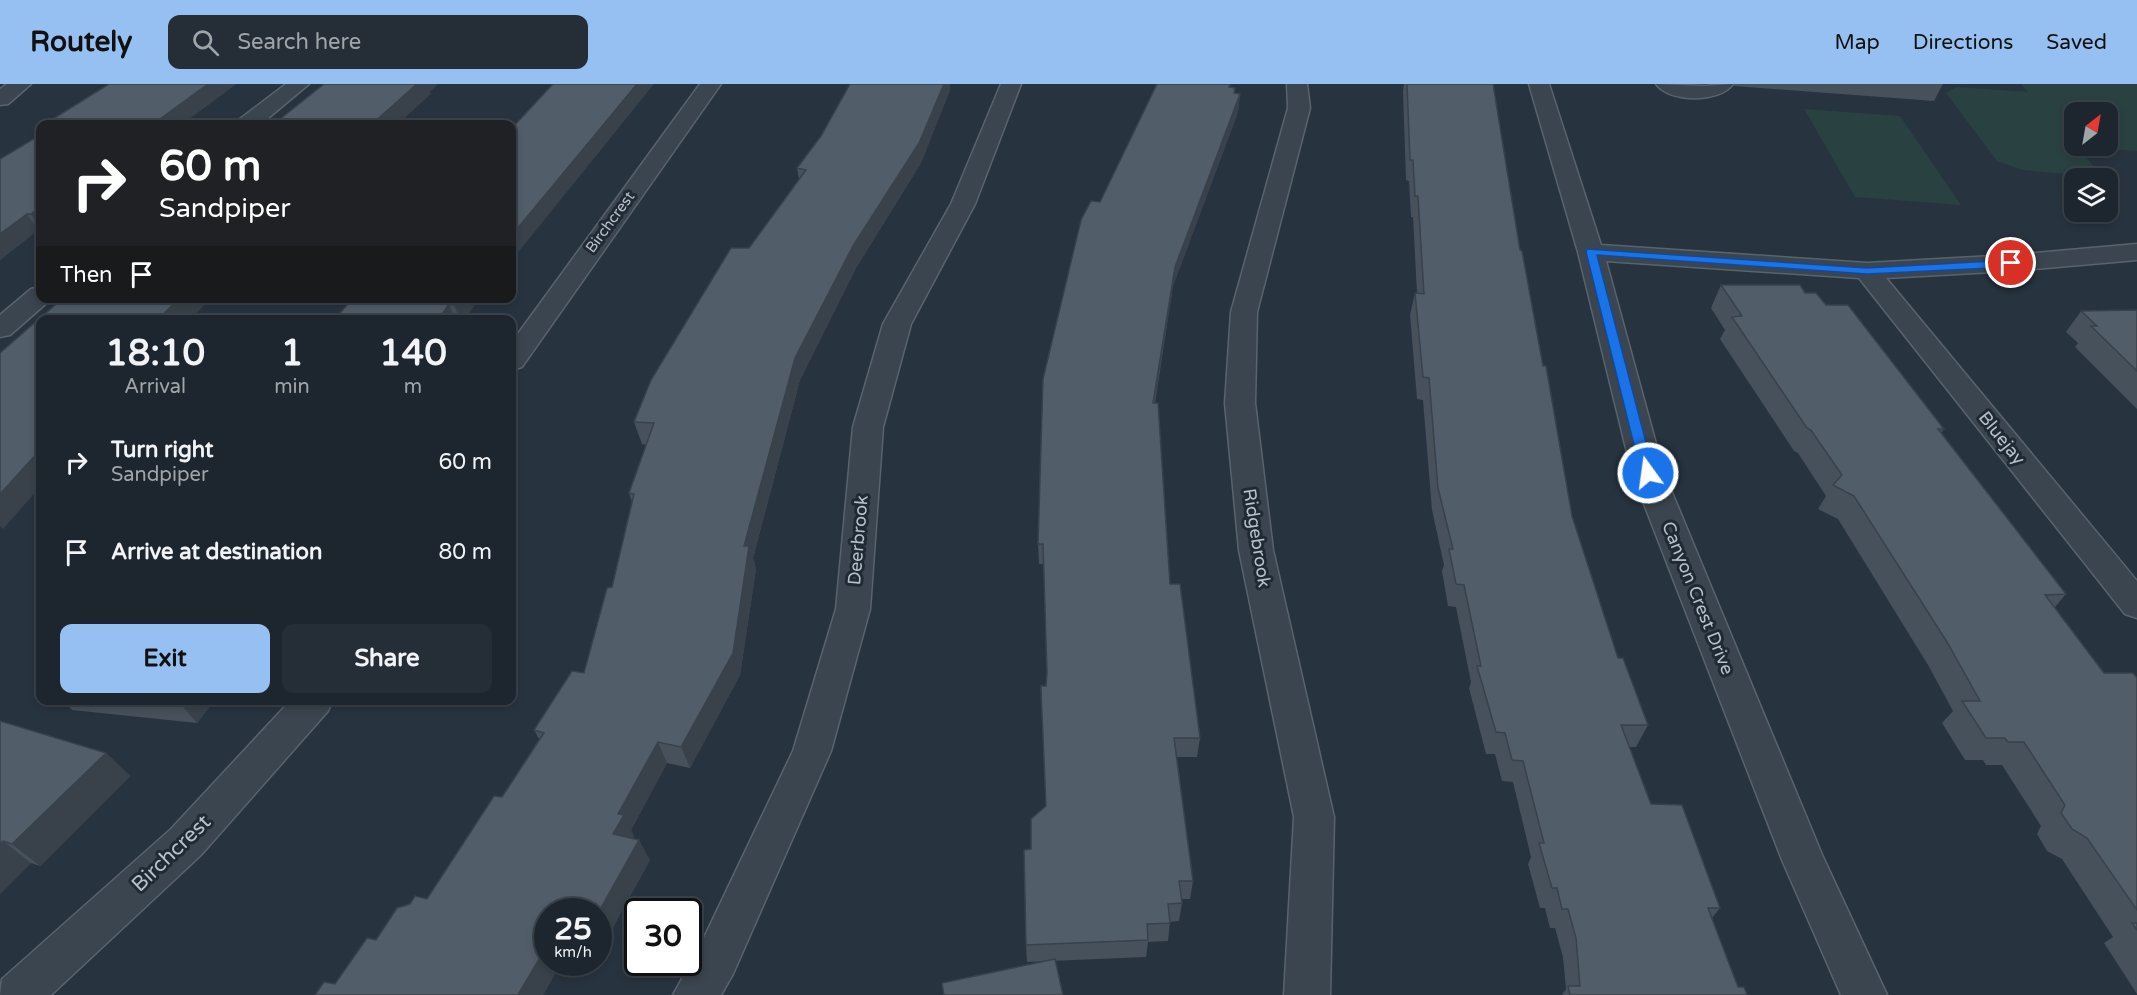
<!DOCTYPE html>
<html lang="en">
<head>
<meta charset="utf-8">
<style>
	body { margin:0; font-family:"Varela Round",sans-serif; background:#252e37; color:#f1f3f6; height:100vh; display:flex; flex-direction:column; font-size:22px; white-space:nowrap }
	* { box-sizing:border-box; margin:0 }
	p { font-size:20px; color:#a0a5aa }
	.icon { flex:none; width:33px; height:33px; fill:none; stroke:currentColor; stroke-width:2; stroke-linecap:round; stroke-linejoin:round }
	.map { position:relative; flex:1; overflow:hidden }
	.drawer { position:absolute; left:36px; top:231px; width:480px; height:390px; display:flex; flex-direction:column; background:#1d262f; border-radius:12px; box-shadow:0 3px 9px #0003,0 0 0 2px #3b434b }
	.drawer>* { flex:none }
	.top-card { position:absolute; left:36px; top:36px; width:480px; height:183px; border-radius:12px; box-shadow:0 3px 9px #0003,0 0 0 2px #3b434b; background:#202124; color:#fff; overflow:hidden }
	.needle { width:39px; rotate:31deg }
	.buttons { position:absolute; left:2064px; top:18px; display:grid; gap:12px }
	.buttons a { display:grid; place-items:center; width:54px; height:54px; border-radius:12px; background:#1d262f; box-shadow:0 3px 9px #0003,0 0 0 2px #3b434b; font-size:30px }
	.speed { position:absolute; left:534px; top:814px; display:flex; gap:12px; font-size:30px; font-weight:700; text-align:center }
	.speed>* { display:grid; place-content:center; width:78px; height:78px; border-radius:50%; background:#1d262f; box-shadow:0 3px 9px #0003,0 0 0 2px #3b434b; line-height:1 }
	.speed small { font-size:15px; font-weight:400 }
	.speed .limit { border:3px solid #111; border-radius:9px; background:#fff; color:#111 }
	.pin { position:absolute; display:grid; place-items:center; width:51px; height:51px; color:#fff; margin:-26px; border:3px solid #fff; border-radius:50%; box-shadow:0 2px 6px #0007 }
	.me { position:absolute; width:66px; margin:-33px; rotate:346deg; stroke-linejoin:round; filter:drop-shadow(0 0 4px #0008) }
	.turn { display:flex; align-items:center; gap:21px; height:126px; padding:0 24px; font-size:27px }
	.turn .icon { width:78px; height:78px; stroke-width:2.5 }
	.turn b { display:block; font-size:42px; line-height:51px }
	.then { display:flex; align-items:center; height:57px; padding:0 24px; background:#0003; gap:12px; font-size:22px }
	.eta { display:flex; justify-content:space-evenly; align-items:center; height:102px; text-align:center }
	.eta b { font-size:36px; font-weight:800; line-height:42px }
	.cta { display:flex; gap:12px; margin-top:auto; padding:12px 24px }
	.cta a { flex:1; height:69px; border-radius:12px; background:#95c0f1; color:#111; font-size:24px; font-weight:800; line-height:69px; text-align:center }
	.cta a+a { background:#252e37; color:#f1f3f6 }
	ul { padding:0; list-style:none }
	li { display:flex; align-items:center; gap:18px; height:90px; padding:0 24px }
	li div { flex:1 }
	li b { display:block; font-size:22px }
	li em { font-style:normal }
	header { display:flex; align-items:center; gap:36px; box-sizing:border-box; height:84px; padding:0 30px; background:#95c0f1; color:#111 }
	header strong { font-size:28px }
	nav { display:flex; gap:33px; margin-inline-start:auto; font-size:21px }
	.search { width:420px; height:54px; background:#252e37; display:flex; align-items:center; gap:15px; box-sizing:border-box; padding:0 21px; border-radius:12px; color:#a0a5aa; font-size:22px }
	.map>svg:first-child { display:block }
	.green { fill:#2a4141; fill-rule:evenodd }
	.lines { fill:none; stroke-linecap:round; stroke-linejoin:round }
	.minor-casing { stroke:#59636c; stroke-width:3 }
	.minor { fill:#3b454f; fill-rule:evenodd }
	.wall { fill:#46515b }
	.shaded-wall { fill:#39424a }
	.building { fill:#515e6a; stroke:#39424a; stroke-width:1.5 }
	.route { fill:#1a73e8; stroke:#114b97; stroke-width:1.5 }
	.labels { text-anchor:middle; stroke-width:6; stroke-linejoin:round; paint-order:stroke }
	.far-street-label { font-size:15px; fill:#b8c0c9; stroke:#202a34 }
	.street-label { font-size:18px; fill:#b8c0c9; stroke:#202a34 }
	.near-street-label { font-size:21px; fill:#b8c0c9; stroke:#202a34 }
</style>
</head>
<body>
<header>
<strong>Routely</strong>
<div class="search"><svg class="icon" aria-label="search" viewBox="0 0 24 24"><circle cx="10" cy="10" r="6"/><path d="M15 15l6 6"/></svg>Search here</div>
<nav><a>Map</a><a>Directions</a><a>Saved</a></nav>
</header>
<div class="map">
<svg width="2137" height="911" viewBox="0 0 2137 911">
	<rect width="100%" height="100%" fill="#27333f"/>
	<path class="green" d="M2021,0H2137V67L2077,63L2096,85L2089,92L2022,86L1997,77L1946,9L1956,3L2028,8ZM2074,28H2108V62H2074Z
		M1804,25L1900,32L1961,121L1855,113Z"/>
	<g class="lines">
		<defs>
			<path id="minor" d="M7,0H31L8,20L0,21V5Z
				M286,0H309L261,40H237L240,35Z
				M700,0H721L522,283L512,286V258Z
				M1001,0H1021L975,120L911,240L883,343L870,525L831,667L733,890L721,911H673L701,860L793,667L836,525L853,343L883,240L951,120Z
				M1287,0H1307L1310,24L1257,228L1255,319L1273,466L1334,733L1330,911H1284L1294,733L1239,466L1225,319L1231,228L1288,24Z
				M1529,0H1549L1601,161L1867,179L2011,171L2137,160V176L2011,187L1886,194L2137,497V534L2125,530L1859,194L1606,177L1664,389L1823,773L1887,911H1841L1782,776L1632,389L1578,168Z
				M1656,0L1704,2L1733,0C1720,19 1669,19 1656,0Z
				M40,203V214H51L49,217L10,251L0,253V231L31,205Z
				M291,616H333L328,627L201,771L51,911H0L2,895L171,745Z"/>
		</defs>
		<use href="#minor" class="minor-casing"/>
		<use href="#minor" class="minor"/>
	</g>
	<path class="wall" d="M109,0H236L182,40H50L48,38Z
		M1231,0L1230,3L1235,9L1240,10L1238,28L1173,202L1155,319L1170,500L1200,654L1197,673H1177L1193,797L1190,815H1181L1182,819L1179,837L1170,838L1168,857L1148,858L1146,873L1027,878L1026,861L1031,765L1046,722L1047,590L1044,480H1039L1038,460L1100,118Z
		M1404,0H1407L1520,166L1572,432L1618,574L1648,641L1636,663H1629L1651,720L1720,824L1712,834L1738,903L1747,911H1562L1566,905L1563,873L1555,844H1550L1545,824H1540L1528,780L1531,773L1513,698L1502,697L1495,670H1486L1469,604L1471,598L1456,523L1448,522L1442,487L1444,481L1432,426L1423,316L1417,315L1410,231L1415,209H1417L1413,133H1411L1409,97L1406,96L1403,7Z
		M1734,0H1943L1934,17L1734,2Z
		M950,6L921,79L856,184L800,296L753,474L756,485L740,591L690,684L667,679L631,746L634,752L633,754L650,776L603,861L598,860V828H548L561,879L543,911H315L335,900L376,856L427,815L502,713L539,655L534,646L584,589L612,503L632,418L629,409L646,361L642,360L634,338L749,164L799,95L797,84Z
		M40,51V147L38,146L0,176Z
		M1721,201L1805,209L1826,221L1944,345L1941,349L2066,510L2055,523L2104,589L2137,594V910L2104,859L2113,853L2062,775L2047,767L2037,750L2041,742L2002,681H1986L1983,676H1965L1942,639L1953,627L1928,581L1838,435L1818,425L1826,412L1798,369L1794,367L1720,255L1725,246L1711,224Z
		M480,214L463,236H334Z
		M2137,226V325L2075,263L2078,259L2066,248L2081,227Z
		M63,616H223L222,618L214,617L197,639L72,626Z
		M0,637L106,669L130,692L40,782L31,779L0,810Z"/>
	<path class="shaded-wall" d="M208,0H236L182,40H153Z
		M417,0H438L430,8L431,10L398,40H372Z
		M637,0H654L512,176V151Z
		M944,0H950V6L921,79L856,184L800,296L753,474L756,485L740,591L690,684L681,663L744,462L795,274L853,162Z
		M1240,10L1238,28L1173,202L1151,339L1153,319L1175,183Z
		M40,123V144L31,130Z
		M27,130L38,146L0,176V150Z
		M180,214H212L189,236H157Z
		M459,214H480L463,236H460L454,221Z
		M449,220L455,236H438Z
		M40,366V403L3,445L0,442V410Z
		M177,616H214V617L197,639Z
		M658,658L667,679L631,746L634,752L624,770L613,750L618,730Z
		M106,669L130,692L40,782L12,760Z
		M639,756L650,776L603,861L598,853V829Z
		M3,757L31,779L0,810V760Z
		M548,860V879H561L543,911H518Z"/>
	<path class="building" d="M109,0H208L153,40H57L56,38H48Z
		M324,0H417L372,40H274Z
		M553,0H637L512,151V44Z
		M850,0H944L919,59L853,162L795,274L744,462H749L733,569L681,663L658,658L618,730L624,731L613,750L639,756L598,829V828H548V860L518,911H315L324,898L335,900L367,854L376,856L397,824L410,820L415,812L427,815L494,712L502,713L544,649L534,646L572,587L584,589L607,504L612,503L634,410L629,409L654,339L634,338L651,296L731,164H749L806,86L797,84L821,52Z
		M1157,0H1230L1229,3L1235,4L1234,9L1240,10L1175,183L1153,319H1158L1170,500H1180L1200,654H1174L1193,797H1179L1182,819L1168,820L1170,839L1147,840L1148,856L1026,861L1024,766L1031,765V735L1046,722L1041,606V602H1046L1047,589L1043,460H1038L1043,295L1081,136L1091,117L1100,118Z
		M1407,0H1493L1520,166L1522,167L1543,282H1546L1572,432L1618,574H1623L1648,641H1621L1651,720L1682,721L1720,824H1708L1738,903H1744L1747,911H1570L1568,902H1580L1576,854L1568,825H1562L1557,804H1552L1539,759H1544L1523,677L1512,676L1505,649L1496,648L1477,582H1481L1464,501L1456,500L1449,465H1453L1438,404L1429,294L1423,293L1415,209L1424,210L1418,112H1415L1413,76H1410Z
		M40,51V123L31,130H27L0,150V75Z
		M1721,201H1800L1805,209H1816L1826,221H1848L1944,345H1938L2066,510L2045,511L2104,589H2133L2137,594V826L2087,754L2072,745L2061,729L2065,721L2024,658H2008L2005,654H1986L1962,617H1980L1947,558L1854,412L1833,401L1842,391L1811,346L1807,344L1732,233L1742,232Z
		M63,214H180L157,236H40V362L39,364H40V366L0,410V269Z
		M353,214H459L454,221L449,220L438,236H334Z
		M2137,226V287L2091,242H2097L2081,227Z
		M0,637L106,669L12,760L3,757L0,760Z
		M2132,839H2137V846Z
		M1055,875L1063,911H944L942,899Z"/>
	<path class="route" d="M1587,165L1867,184L2011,176L2016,179L2011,183L1867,190L1597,171L1654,389L1648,394L1641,389L1586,168Z"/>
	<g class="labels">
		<g class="far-street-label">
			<text transform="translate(610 138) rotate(-54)" y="5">Birchcrest</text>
		</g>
		<g class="street-label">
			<text transform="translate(2002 354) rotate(51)" y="6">Bluejay</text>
			<text transform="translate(1257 454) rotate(81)" y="6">Ridgebrook</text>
			<text transform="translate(858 456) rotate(-85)" y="6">Deerbrook</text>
			<text transform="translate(1698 514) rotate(68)" y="6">Canyon Crest Drive</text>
		</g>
		<g class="near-street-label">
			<text transform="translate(171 769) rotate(-44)" y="7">Birchcrest</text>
		</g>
	</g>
</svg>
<div class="buttons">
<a><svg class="needle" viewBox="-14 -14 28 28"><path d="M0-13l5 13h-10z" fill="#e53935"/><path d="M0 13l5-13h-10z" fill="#a0a5aa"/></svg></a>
<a><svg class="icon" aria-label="layers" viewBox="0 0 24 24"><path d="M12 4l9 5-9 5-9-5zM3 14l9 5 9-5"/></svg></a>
</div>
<div class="speed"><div>25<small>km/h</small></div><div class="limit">30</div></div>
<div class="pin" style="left:2011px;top:179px;background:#d93025"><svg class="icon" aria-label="arrive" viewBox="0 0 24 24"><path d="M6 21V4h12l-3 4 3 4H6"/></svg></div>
<svg class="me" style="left:1648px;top:389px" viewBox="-20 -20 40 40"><circle r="17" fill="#1a73e8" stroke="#fff" stroke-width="3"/><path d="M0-11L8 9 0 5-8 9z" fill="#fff"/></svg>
<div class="top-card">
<div class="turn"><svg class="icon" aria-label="right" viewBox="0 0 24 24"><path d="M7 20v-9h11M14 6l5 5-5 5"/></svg><div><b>60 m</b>Sandpiper</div></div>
<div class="then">Then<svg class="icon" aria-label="arrive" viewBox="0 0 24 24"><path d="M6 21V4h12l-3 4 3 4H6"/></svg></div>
</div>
<section class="drawer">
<div class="eta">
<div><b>18:10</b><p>Arrival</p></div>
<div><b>1</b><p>min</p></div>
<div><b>140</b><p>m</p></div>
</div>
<ul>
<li><svg class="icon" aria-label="right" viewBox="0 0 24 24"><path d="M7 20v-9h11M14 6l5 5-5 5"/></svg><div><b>Turn right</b><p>Sandpiper</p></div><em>60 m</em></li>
<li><svg class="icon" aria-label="arrive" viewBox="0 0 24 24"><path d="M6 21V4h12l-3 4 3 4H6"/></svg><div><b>Arrive at destination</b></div><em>80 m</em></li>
</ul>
<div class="cta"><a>Exit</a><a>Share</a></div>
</section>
</div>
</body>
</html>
